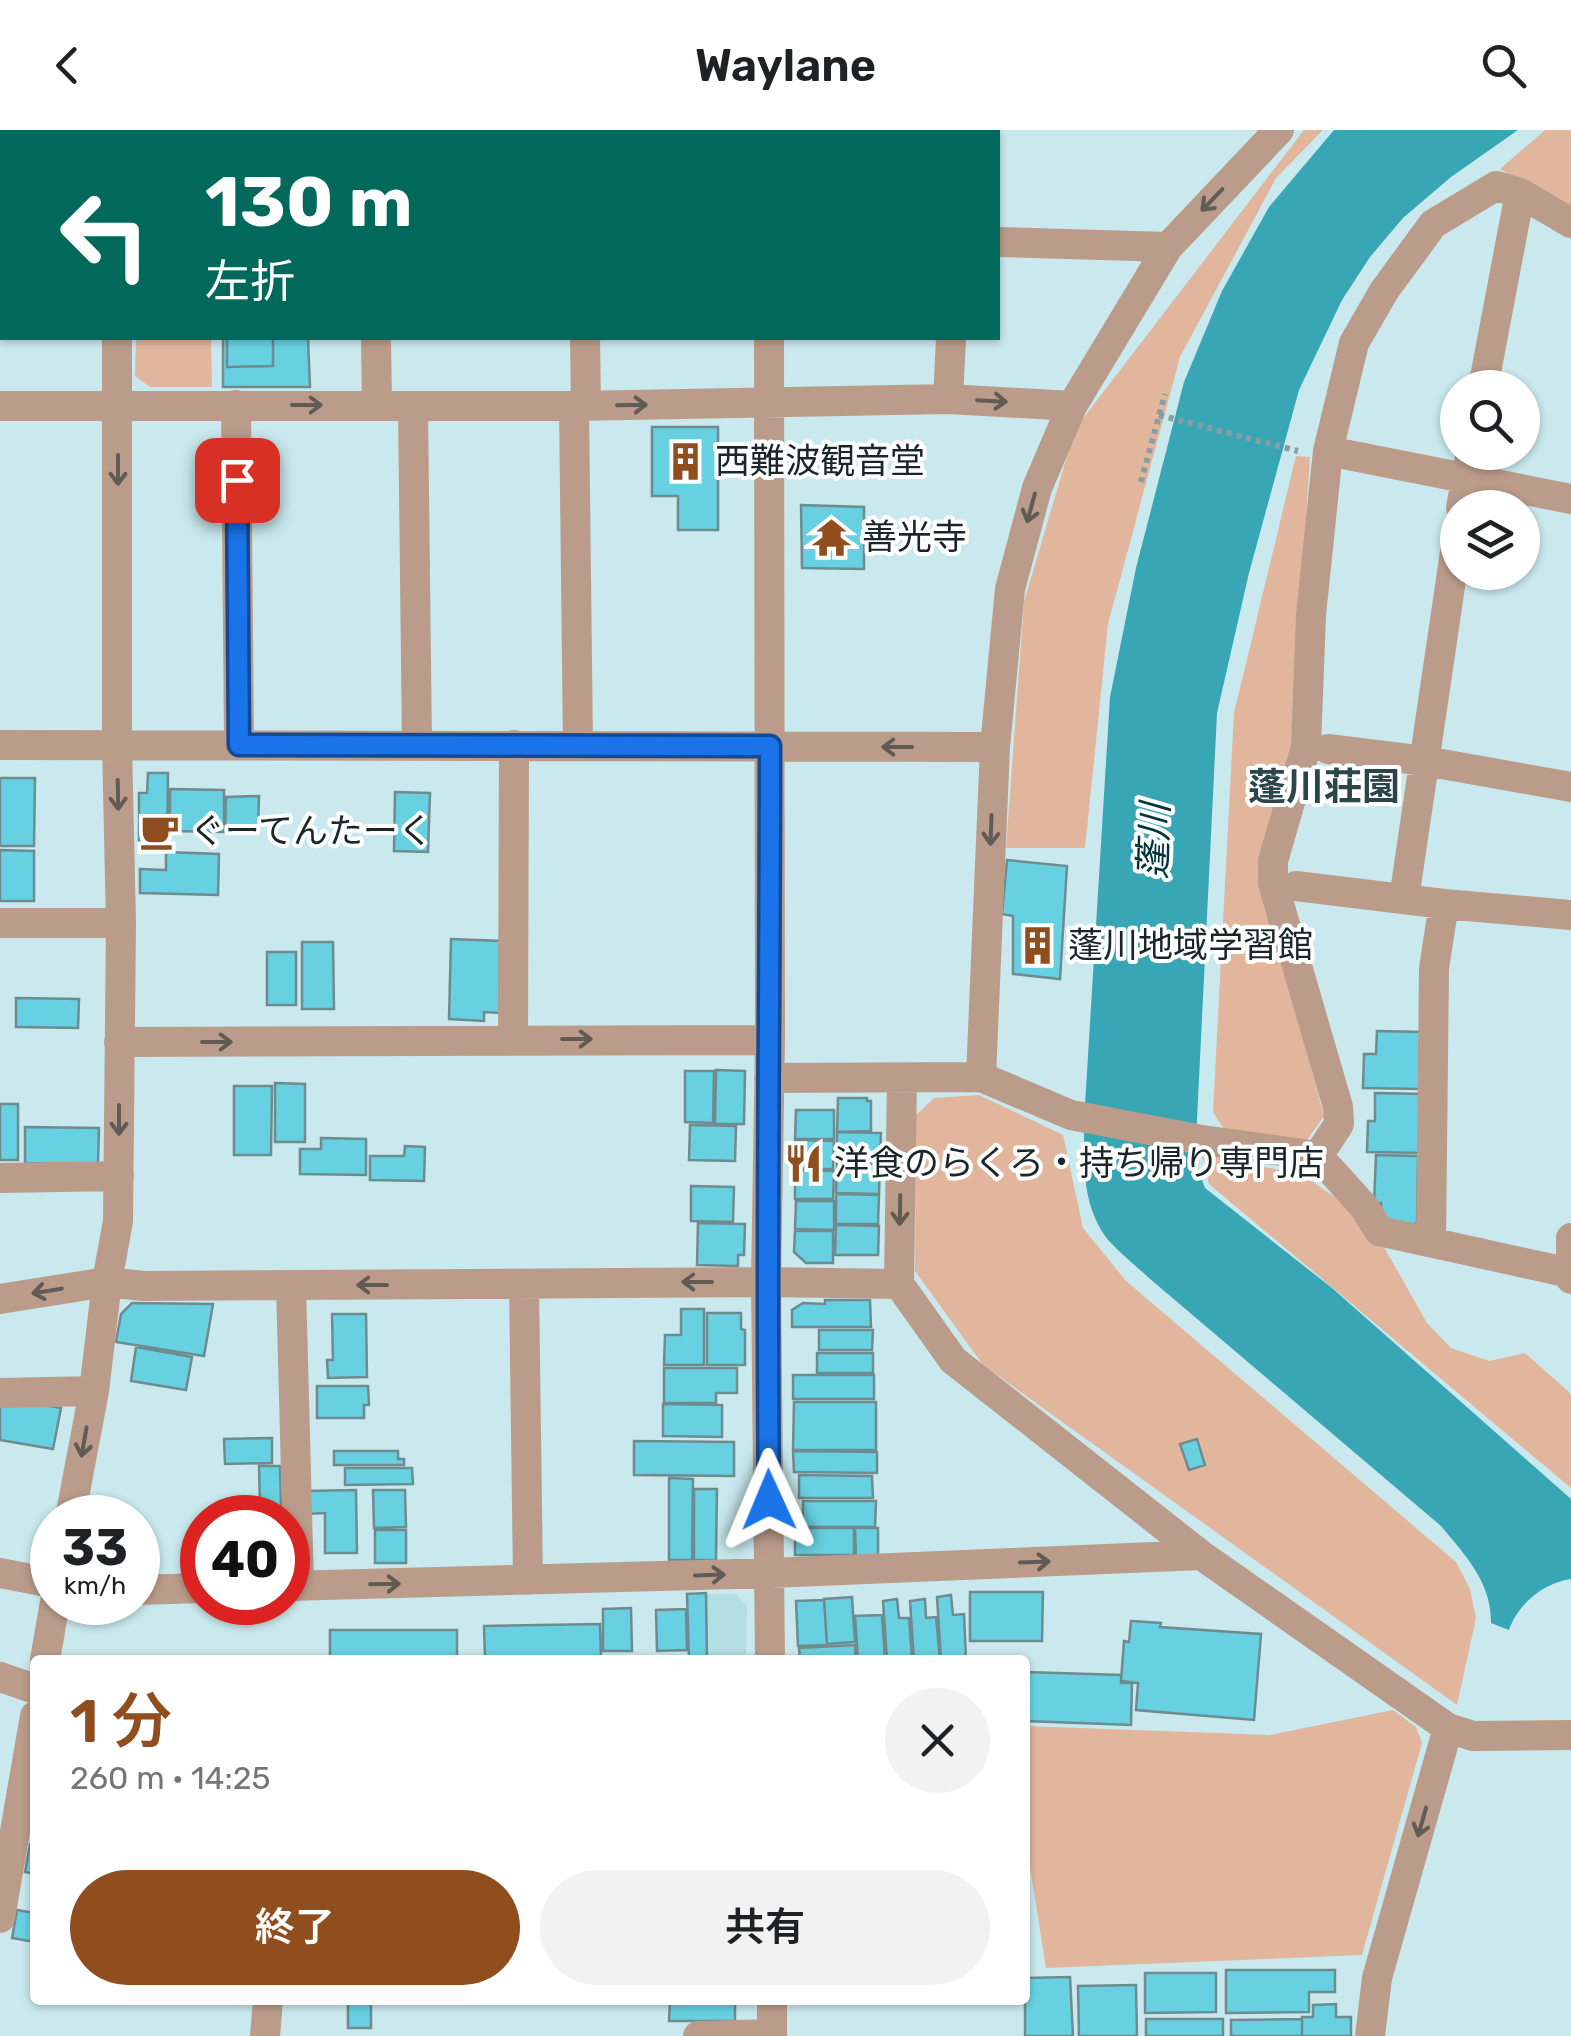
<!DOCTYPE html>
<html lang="ja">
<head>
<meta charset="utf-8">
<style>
	body { margin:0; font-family:Rubik,"Noto Sans JP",sans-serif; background:#f2f2f2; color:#202124; height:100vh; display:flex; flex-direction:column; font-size:38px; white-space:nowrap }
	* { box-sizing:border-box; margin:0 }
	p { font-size:32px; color:#757577 }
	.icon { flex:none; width:55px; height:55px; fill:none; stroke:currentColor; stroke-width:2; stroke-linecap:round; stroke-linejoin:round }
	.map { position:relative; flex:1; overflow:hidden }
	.sheet { position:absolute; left:30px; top:1525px; width:1000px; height:350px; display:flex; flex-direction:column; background:#fff; border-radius:10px; box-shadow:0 2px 8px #0004 }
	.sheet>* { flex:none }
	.top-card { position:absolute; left:0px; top:0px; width:1000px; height:210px; box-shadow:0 2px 8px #0004; background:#00695c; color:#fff; overflow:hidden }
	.buttons { position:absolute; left:1440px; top:240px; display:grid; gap:20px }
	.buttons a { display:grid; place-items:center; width:100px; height:100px; border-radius:50%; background:#fff; box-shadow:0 2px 8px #0004; font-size:50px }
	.speed { position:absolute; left:30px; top:1365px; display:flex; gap:20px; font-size:50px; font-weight:700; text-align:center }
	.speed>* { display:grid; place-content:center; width:130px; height:130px; border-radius:50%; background:#fff; box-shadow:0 2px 8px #0004; line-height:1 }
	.speed small { font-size:25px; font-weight:400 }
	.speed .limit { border:15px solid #d22; background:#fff; color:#111 }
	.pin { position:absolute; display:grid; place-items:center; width:85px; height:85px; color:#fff; margin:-42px; border-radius:20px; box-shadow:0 5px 15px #0006 }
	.me { position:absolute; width:110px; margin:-55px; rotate:359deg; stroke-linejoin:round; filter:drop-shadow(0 0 8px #0008) }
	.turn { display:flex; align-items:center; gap:35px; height:210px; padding:0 40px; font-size:45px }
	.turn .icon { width:130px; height:130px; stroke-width:2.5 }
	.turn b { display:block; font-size:70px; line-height:85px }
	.round { display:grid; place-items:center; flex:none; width:105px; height:105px; border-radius:52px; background:#f2f2f2 }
	.overview { display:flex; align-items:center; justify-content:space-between; height:170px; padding:0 40px }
	h1 { font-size:60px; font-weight:600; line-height:75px; color:#904d1e }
	.action { display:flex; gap:20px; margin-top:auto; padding:20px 40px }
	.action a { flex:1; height:115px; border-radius:60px; background:#904d1e; color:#fff; font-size:40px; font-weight:600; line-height:115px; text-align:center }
	.action a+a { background:#f2f2f2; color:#202124 }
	header { display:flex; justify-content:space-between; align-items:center; height:130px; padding:0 40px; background:#fff; font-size:45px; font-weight:600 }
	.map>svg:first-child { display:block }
	.built { fill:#b4dee4 }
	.green { fill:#e1b69c }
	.water { fill:#38a6b5 }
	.building { fill:#68d1e1; stroke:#6e8b90; stroke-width:2.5 }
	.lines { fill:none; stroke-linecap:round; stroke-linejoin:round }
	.path { stroke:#879fa3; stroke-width:6; stroke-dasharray:5 5; stroke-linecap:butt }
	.minor { stroke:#bb9c8a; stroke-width:30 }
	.oneway { stroke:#625b54 }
	.route-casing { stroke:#114b97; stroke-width:25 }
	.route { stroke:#1a73e8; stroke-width:18 }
	.labels { text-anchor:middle; stroke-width:8; stroke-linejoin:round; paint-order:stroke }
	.poi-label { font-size:35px; fill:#1a2628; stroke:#fff; text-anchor:start }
	.neighbourhood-label { font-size:38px; font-weight:bold; fill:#2a464a; stroke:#fff }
	.water-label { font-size:38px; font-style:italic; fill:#00353c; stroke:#fff }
</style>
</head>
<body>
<header><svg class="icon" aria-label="back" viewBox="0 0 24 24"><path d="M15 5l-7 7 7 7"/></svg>Waylane<svg class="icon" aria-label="search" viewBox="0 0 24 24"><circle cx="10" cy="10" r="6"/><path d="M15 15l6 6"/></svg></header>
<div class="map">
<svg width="1571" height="1906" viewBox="0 0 1571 1906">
	<rect width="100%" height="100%" fill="#c9e9ee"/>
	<path class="built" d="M687,1464H736L747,1476L746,1530H689Z"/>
	<path class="green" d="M1304,0H1323L1276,48L1180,227L1108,494L1085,718H1006L1024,472L1075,299Z
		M1545,0H1571V81L1500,39Z
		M136,208H211L212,257H150L135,246Z
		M1296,326L1310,327L1291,615L1259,746L1324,986L1304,1014L1225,1001L1213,982L1234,583Z
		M979,965L1063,1005L1083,1098L1126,1151L1456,1432L1470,1459L1476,1488L1457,1575L983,1235L915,1141L916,985L934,968Z
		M1202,1024L1303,1045L1343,1073L1385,1119L1427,1193L1451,1218L1489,1231L1525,1223L1568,1261L1571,1265V1358L1209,1054Z
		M1393,1580L1416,1597L1422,1613L1362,1825L1046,1838L1025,1705V1596L1270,1605Z"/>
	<path class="water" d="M1334,0H1518L1451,47L1403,88L1370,127L1342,170L1299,260L1249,443L1217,583L1196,1010L1199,1042L1205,1058L1332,1158L1571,1369V1449C1543,1453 1518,1474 1509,1500L1491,1493C1492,1453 1465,1425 1441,1396L1149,1148C1136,1136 1121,1124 1109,1111C1078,1073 1084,1021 1085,975L1110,567L1136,438L1184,252L1222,161L1269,77Z"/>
	<path class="building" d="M223,208H308L310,257H223Z
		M227,208H273V236L227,237Z
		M652,297H718V400H678V366H652Z
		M801,375L864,377V439L802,438Z
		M148,643H168L167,719H139V663H147Z
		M0,648H35L34,716H0Z
		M170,659L224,660V702L170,701Z
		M395,662L430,663L428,722L394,721Z
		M259,666L258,702H225L226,667Z
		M0,720L34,721V771H0Z
		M166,722L219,724L218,765L140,763V739L166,740Z
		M1007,730L1067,736L1060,849L1013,844V786L1002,784Z
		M451,809L502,811L500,883L484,882V891L449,889Z
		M302,812H333L334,879H302Z
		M267,822H296V875H267Z
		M16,868L79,869L78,898L16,897Z
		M1377,901L1423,902L1422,959L1363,958L1364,924H1376Z
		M716,940L745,941L744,994H715Z
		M685,941H714L713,993L685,992Z
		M275,953L305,954V1012H275Z
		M234,956H272L271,1025H234Z
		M1375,963L1424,964L1423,1023L1367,1022L1368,991H1375Z
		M838,968H867V971H871V1001L837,1002Z
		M0,974H18V1030H0Z
		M796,980H834V1009H795Z
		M690,995L736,996L735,1031L689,1030Z
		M25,997L99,998L98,1034L25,1033Z
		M837,1002L881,1003L880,1032H837Z
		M321,1008L366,1009V1045L300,1044V1019H321Z
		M795,1010L834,1011L833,1039H795Z
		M405,1016L425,1017L424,1051L370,1050V1026H404Z
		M1376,1025L1418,1026L1417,1094H1381V1073H1374Z
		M837,1034H880L879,1064L836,1063Z
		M795,1040L834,1041L833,1069H795Z
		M691,1056L734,1057L733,1092L691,1091Z
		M836,1064L879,1065L878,1094H836Z
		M796,1071H834V1100L795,1099Z
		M698,1093L745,1094L744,1125H738V1136L697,1135Z
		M836,1095L879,1096L878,1125H835Z
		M795,1101H833V1133H806L794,1122Z
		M825,1170H870L871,1197H792V1180L803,1173L825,1174Z
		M132,1173L213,1174L204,1226L116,1212L121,1184Z
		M681,1179H704V1235H664L665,1205H681Z
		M707,1183H741V1199L745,1200V1235H707Z
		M332,1184H366L367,1247L328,1248L327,1230H333Z
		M819,1200H873L872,1220H819Z
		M136,1217L192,1227L186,1260L131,1251Z
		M817,1223H873V1243H817Z
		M664,1238H737V1263H716V1273H664Z
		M793,1245H874V1269H793Z
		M317,1256H368L369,1275H364V1288H317Z
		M0,1272H26L61,1278L53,1319L0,1310Z
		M794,1272H876V1320H793Z
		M663,1274L722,1275V1307L663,1306Z
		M272,1308V1333L225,1334L224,1309Z
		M1197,1309L1205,1335L1189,1340L1180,1314Z
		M634,1311L734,1312V1346L634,1345Z
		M334,1321H398V1329H404V1335H334Z
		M793,1321L877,1322V1343L794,1342Z
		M259,1336H280L281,1376L260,1377Z
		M345,1338H412L413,1354L345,1355Z
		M799,1345L872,1346L873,1368H799Z
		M669,1348L693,1349L692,1430H669Z
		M694,1359H717L716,1430H694Z
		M356,1360L357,1423H325V1383L307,1384V1361Z
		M373,1360H405L406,1397L374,1398Z
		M803,1371H876L875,1397H803Z
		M795,1398H854V1425H795Z
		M855,1398H878V1426H856Z
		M375,1400H406V1433H375Z
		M970,1462H1043L1042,1511H970Z
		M706,1463L707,1530H689L687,1464Z
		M951,1465L953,1485L964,1484L966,1530H941L937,1467Z
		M852,1467L855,1512L827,1514L824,1469Z
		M897,1469L899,1488H909L912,1530H887L883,1471Z
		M925,1469L926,1488L936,1487L940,1530H914L910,1471Z
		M824,1470L827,1515L798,1516L796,1471Z
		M631,1478L632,1521H603V1479Z
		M686,1479L687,1520L657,1521L656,1480Z
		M882,1485L885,1530H858L855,1486Z
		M1131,1491L1161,1493L1160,1497L1261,1504L1254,1590L1136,1580L1138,1553L1121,1551L1124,1511L1129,1512Z
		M600,1494L601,1530H485L484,1496Z
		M330,1500H457V1530H330Z
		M855,1515L856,1530H800L799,1518Z
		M1025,1542L1121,1545V1553H1132L1131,1595L1025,1591Z
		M35,1711V1744L25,1742L30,1714Z
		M17,1780L35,1783V1812L12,1808Z
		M1226,1840H1335V1862H1309V1882L1226,1883Z
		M1145,1843H1216V1882L1145,1883Z
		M1070,1847L1073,1906H1025V1848Z
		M1136,1855L1137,1906H1079L1078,1856Z
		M348,1870H371V1898H348Z
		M670,1870H735V1891H669Z
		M1336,1874V1887H1351V1906H1302V1887H1313V1875Z
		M1146,1889H1223V1906H1146Z
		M1302,1889V1906H1231V1890Z"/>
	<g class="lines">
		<path class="path" d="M1159,285L1298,321
			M1141,352L1165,264"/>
		<path class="minor" d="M116,0V2
			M374,0V2
			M583,0V2
			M769,0V2
			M998,112L1168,117
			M376,208L377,275
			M585,208L586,276
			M769,208L770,910L766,1152L770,1530
			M1483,258L1520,63
			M948,269L951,208
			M236,275L239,615
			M0,276H574L948,269L1072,276
			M413,276L417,616
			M574,276L578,616
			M1328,321L1571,369
			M1461,378L1471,322
			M0,615L995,617
			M1328,619L1425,631L1571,657
			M1296,756L1444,774L1571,785
			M1404,769L1458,402
			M0,793H121
			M513,909L514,615
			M119,912L770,910
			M981,947L995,617L1010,459L1037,358L1072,276L1168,117L1279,0
			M769,948L981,947L1071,985L1202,1010L1318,1026
			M902,948L899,1154L953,1230L1201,1425L1448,1598L1473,1606L1571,1605
			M0,1048L119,1046
			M1571,1108V1149
			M1431,1112L1434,838L1444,774
			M1570,1143L1379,1101L1365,1078L1318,1026L1339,994L1338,977L1273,753V731L1306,617L1311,485L1328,321L1354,213L1384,161L1433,94L1496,56L1520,63L1571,93
			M524,1154L528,1450
			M291,1155L299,1456
			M0,1169L107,1152L143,1156L766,1152L899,1154
			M0,1263L94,1261
			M70,1388L94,1261L107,1152L118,1091L121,793L117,614V208
			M0,1443L52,1453
			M288,1456L770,1443L1201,1425
			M138,1460L202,1458
			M45,1530L55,1472
			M0,1547L35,1559
			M0,1788L35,1586
			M772,1870V1906
			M265,1906L268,1870
			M698,1906L772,1904
			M1370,1906L1377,1848L1448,1598"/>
	</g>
	<defs><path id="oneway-shaft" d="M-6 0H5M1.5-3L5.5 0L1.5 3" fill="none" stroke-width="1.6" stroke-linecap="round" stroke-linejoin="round" transform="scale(2.5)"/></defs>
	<g class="oneway">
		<use href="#oneway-shaft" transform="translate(1212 70) rotate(134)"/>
		<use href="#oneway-shaft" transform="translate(992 271) rotate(3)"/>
		<use href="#oneway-shaft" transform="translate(307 275)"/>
		<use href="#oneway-shaft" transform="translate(632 275) rotate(-1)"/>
		<use href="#oneway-shaft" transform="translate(118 340) rotate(90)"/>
		<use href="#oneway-shaft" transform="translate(1031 378) rotate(105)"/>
		<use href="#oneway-shaft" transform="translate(897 617) rotate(-180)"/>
		<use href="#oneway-shaft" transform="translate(118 665) rotate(89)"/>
		<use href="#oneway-shaft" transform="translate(991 700) rotate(92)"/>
		<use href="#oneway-shaft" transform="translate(577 909)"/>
		<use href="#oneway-shaft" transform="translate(217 912)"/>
		<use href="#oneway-shaft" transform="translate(119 990) rotate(90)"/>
		<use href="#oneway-shaft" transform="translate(900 1080) rotate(91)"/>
		<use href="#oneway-shaft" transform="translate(697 1152) rotate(180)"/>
		<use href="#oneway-shaft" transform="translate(372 1155) rotate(180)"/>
		<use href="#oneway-shaft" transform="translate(47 1161) rotate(171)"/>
		<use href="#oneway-shaft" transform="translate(84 1312) rotate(100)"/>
		<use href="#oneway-shaft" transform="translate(1035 1432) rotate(-2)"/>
		<use href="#oneway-shaft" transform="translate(710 1445) rotate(-2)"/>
		<use href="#oneway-shaft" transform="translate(385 1454) rotate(-1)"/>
		<use href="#oneway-shaft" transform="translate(1422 1692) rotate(106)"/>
	</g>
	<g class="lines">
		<defs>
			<path id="route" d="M237,350L239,615L770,616C770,868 766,1119 769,1370"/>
		</defs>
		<use href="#route" class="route-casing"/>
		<use href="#route" class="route"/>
	</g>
	<defs>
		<symbol id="building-bare" viewBox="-9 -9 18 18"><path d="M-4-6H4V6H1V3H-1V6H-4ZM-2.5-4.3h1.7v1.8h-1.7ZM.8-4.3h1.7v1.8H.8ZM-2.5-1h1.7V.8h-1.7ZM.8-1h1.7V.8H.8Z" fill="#904d1e" stroke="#fff" stroke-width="2.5" paint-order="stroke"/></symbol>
		<symbol id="temple-bare" viewBox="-9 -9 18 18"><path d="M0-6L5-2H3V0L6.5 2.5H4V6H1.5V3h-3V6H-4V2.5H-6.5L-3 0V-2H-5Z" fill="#904d1e" stroke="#fff" stroke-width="2.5" paint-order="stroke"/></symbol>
		<symbol id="cafe-bare" viewBox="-9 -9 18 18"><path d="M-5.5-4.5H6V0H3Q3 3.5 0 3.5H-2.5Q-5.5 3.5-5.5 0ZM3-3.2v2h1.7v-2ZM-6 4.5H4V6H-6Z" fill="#904d1e" stroke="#fff" stroke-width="2.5" paint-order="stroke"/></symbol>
		<symbol id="restaurant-bare" viewBox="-9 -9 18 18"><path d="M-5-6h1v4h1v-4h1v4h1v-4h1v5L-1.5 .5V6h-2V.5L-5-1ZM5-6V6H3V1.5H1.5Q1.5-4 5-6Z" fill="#904d1e" stroke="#fff" stroke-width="2.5" paint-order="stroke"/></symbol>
	</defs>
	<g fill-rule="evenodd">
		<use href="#building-bare" x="658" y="304" width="55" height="55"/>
		<use href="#temple-bare" x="804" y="380" width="55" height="55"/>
		<use href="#cafe-bare" x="132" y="674" width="55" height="55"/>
		<use href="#building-bare" x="1010" y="788" width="55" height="55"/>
		<use href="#restaurant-bare" x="776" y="1006" width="55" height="55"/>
	</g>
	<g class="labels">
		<g class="poi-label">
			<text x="715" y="343">西難波観音堂</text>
			<text x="862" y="419">善光寺</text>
			<text x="190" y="713">ぐーてんたーく</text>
			<text x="1068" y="827">蓬川地域学習館</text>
			<text x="834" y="1045">洋食のらくろ・持ち帰り専門店</text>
		</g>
		<g class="neighbourhood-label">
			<text x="1324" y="670">蓬川荘園</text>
		</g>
		<g class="water-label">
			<text transform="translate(1154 711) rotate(-88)" y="13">蓬川</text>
		</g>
	</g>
</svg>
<div class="buttons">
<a><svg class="icon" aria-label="search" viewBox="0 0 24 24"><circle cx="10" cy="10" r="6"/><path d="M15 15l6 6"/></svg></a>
<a><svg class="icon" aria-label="layers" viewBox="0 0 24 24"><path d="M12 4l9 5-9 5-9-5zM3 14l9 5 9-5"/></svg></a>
</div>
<div class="speed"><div>33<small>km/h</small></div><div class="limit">40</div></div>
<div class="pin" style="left:237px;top:350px;background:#d93025"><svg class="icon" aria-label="arrive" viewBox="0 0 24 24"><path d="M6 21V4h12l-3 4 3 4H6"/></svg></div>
<svg class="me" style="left:769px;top:1370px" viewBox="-20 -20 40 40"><path d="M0-17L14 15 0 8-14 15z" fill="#1a73e8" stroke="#fff" stroke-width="4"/></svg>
<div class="top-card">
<div class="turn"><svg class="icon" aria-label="left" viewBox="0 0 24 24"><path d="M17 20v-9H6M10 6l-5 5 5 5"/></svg><div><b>130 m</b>左折</div></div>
</div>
<section class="sheet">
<div class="overview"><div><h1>1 分</h1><p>260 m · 14:25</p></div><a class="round"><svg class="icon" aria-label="close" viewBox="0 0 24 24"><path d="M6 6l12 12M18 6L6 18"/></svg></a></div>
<div class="action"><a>終了</a><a>共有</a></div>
</section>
</div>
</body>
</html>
